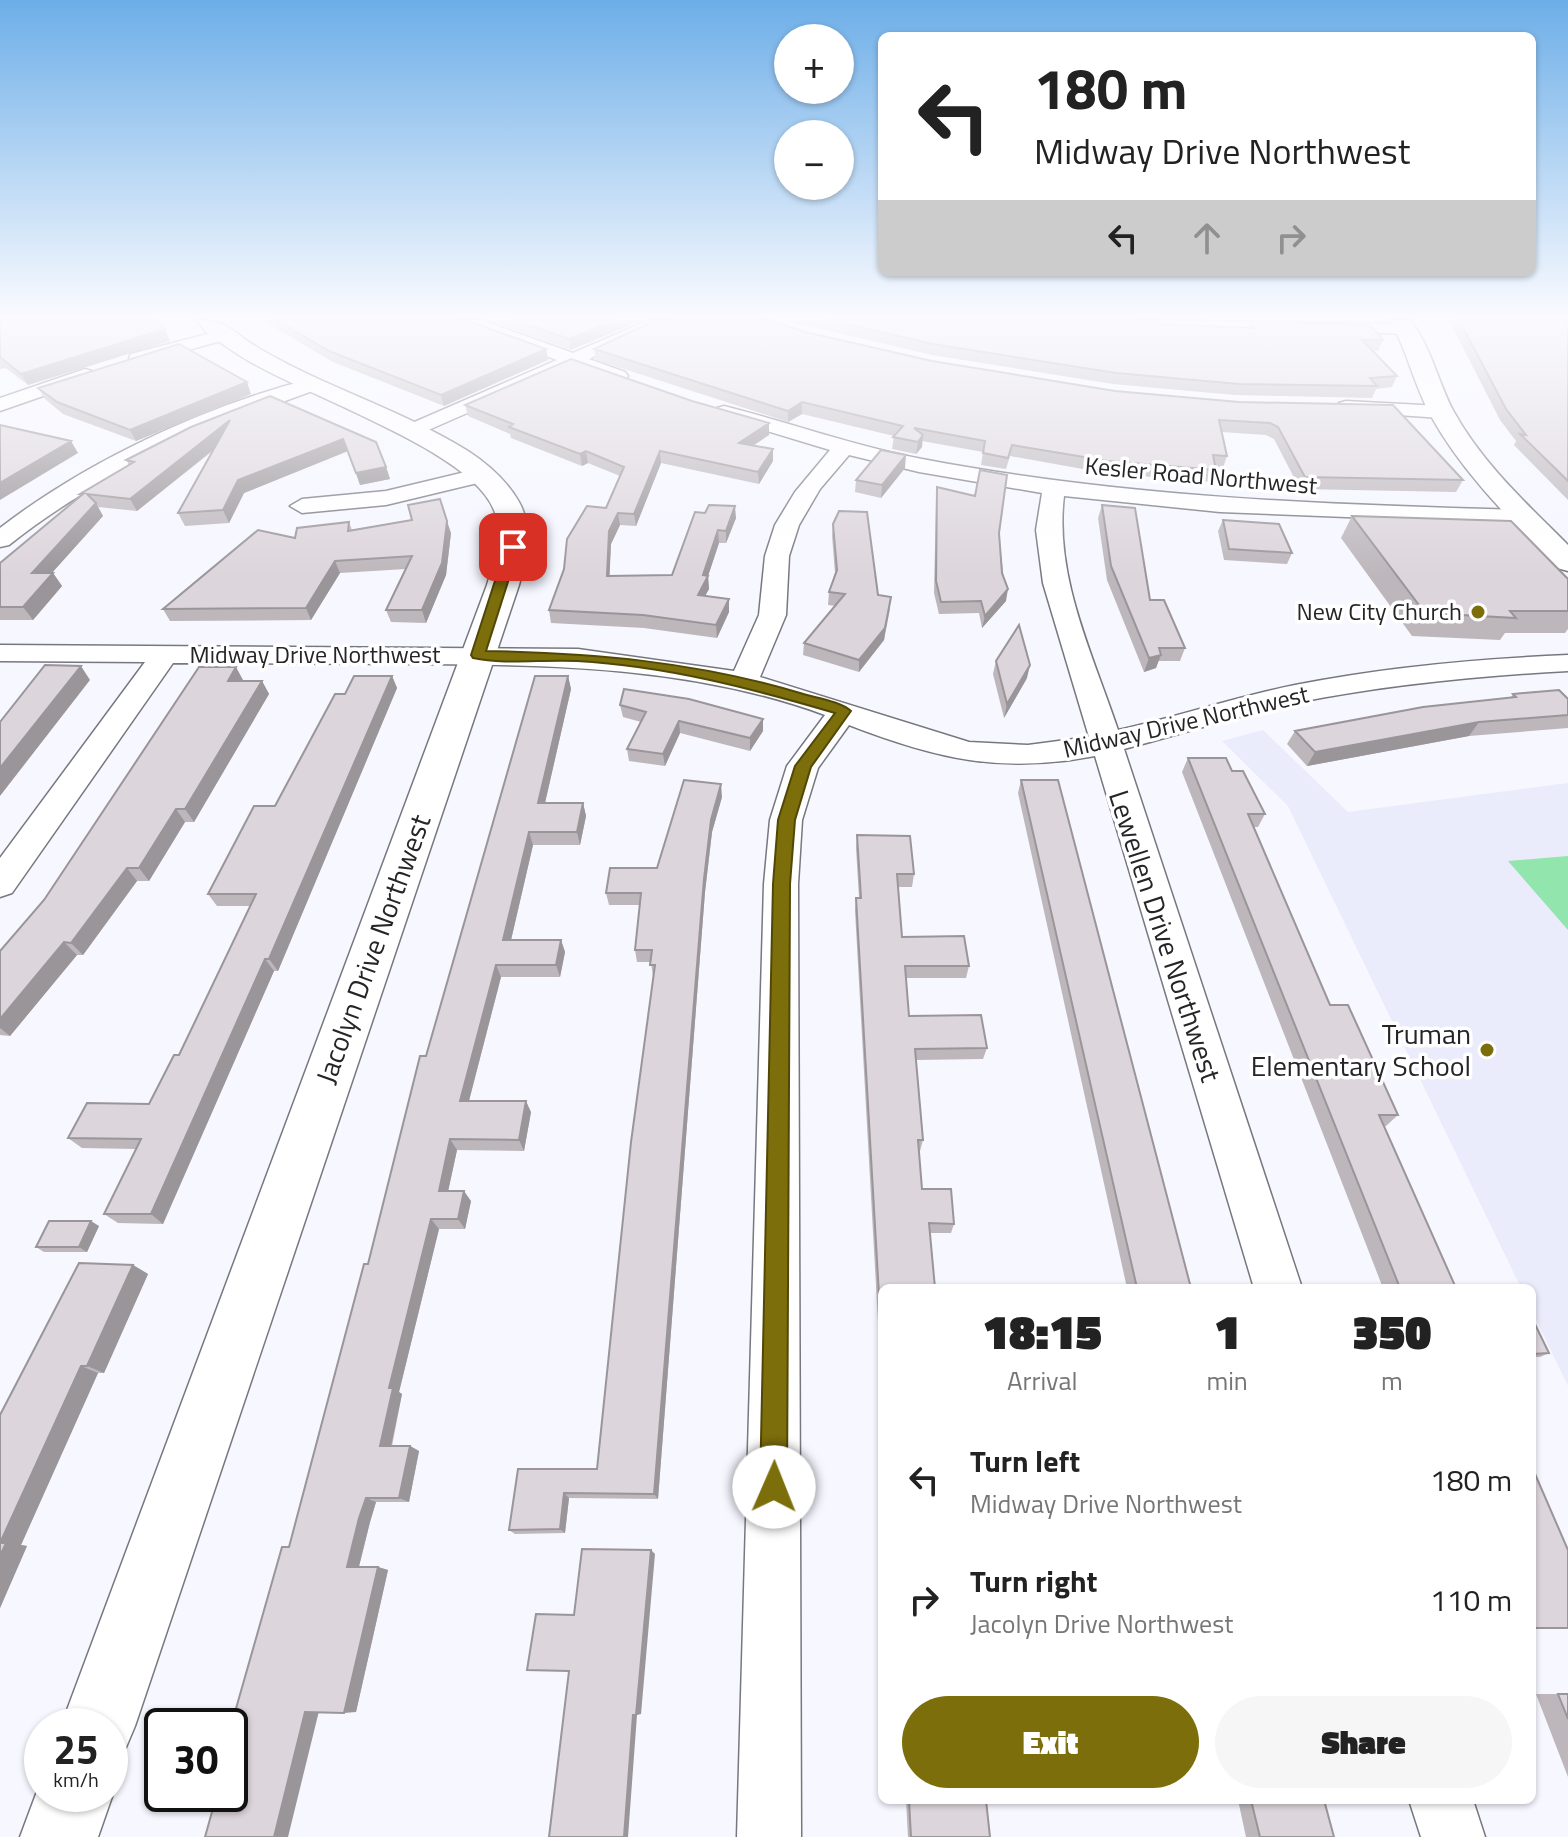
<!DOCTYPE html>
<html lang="en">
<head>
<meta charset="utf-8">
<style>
	body { margin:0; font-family:"Titillium Web",sans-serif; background:#f6f6f6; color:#222; height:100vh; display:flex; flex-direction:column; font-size:30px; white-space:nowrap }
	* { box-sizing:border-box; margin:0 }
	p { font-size:26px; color:#767676 }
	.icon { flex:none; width:44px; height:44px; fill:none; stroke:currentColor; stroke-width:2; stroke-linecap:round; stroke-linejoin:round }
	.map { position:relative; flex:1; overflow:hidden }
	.details { position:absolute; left:878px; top:1284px; width:658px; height:520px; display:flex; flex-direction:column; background:#fff; border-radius:12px; box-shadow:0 2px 6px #0004 }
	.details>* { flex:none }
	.top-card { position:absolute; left:878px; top:32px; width:658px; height:244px; border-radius:12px; box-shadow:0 2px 6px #0004; background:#fff; color:#222; overflow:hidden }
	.buttons { position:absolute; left:774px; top:24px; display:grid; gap:16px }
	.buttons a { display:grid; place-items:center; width:80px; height:80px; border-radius:50%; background:#fff; box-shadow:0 2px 6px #0004; font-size:40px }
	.speed { position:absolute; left:24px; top:1708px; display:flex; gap:16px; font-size:40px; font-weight:700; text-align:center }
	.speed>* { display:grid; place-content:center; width:104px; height:104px; border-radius:50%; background:#fff; box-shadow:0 2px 6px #0004; line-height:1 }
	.speed small { font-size:20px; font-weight:400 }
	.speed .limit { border:4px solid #111; border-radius:12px; background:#fff; color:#111 }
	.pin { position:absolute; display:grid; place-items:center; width:68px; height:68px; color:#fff; margin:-34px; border-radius:16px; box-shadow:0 4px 12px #0006 }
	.me { position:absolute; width:88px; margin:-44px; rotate:1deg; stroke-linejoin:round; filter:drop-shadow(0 0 6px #0008) }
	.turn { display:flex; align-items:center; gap:28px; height:168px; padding:0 24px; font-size:36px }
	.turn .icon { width:104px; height:104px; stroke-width:2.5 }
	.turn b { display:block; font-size:56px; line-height:68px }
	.lanes { display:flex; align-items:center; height:76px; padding:0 24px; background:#0003; justify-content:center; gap:40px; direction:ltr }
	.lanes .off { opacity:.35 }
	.eta { display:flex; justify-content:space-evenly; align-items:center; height:136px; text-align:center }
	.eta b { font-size:48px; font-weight:800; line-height:56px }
	.action { display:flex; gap:16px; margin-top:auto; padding:16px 24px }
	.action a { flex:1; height:92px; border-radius:48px; background:#7c6e0b; color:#fff; font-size:32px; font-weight:800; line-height:92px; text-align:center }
	.action a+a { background:#f6f6f6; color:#222 }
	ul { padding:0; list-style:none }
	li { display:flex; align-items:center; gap:24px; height:120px; padding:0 24px }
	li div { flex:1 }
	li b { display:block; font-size:30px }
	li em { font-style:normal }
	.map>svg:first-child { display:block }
	.built { fill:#eaebfb }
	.green { fill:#92e5ac }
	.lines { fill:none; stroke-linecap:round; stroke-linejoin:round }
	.minor-casing { stroke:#77777f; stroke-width:3 }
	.tertiary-casing { stroke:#77777f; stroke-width:3 }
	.minor { fill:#fff; fill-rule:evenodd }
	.tertiary { fill:#fff; fill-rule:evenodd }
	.wall { fill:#bdb7bc }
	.shaded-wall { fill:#9a9599 }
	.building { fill:#dcd5db; stroke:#9a9599; stroke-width:2 }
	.route { fill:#7c6e0b; stroke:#514807; stroke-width:2 }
	.poi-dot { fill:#7c6e0b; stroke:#fff; stroke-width:3 }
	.labels { text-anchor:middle; stroke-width:7; stroke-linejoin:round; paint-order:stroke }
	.far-street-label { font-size:24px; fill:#252528; stroke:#fff }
	.far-poi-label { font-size:24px; fill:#252528; stroke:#fff; text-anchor:end }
	.street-label { font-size:28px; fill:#252528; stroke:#fff }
	.poi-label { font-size:28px; fill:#252528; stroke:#fff; text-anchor:end }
</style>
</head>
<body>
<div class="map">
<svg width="1568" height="1837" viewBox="0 0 1568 1837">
	<rect width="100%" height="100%" fill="#f6f7ff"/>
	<path class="built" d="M1263,730L1348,812L1568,783V1386L1532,1311V1288H1521L1288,806L1222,741Z"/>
	<path class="green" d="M1568,856V930L1508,861Z"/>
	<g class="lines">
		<defs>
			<path id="minor" d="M458,320H481L573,353L649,320H672L589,359L625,372L628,376L625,380H611L574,366L417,435H403L400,431L403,427L557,360L460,324Z
				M1134,320L1408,324L1417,329L1408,334L1143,325Z
				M222,330L228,331V339L138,364L129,358L131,354Z
				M85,369L92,371V379L0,411V398Z
				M311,379L318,381L321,385L318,389C206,429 102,471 9,545L0,547V528C85,462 206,405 311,379Z
				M1346,401L1441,406L1451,412L1441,418L1339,411L1336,407L1339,403Z
				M724,406C791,423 854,446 922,459C1121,497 1322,505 1524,510L1536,517L1524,524L1220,512L1064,496C1054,576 1093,655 1118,730C1177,717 1235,697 1295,685C1385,667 1476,659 1568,655V671C1476,676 1385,685 1295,703C1237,716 1181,734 1124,749L1302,1288H1254L1095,756C1001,774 937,759 849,725L818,768L802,820L798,884L801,1837H737L764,884L770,820L787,766L825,715C697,668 563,665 429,664C344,664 258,663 173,663L12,893L0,897V858L145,662L0,661V645L578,649L734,671L759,615L765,556L775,525L795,492L830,450L717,416L714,412L717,408ZM849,455L919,472L1042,493L1036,530L1043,583L1089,737L1028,745L969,742L760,677L786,615L789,556L799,525L820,489Z
				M482,468L493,475L490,480L386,505L302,513L290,506L302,499L386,491Z
				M1409,1800H1473L1485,1837H1421Z"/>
			<path id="tertiary" d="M197,320C229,320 234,334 260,349C327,388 402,410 468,451C488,464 507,481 519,502C534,528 526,559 519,585L135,1726L124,1752L110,1758V1726H61L487,585C494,562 502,537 495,513C476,449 292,393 233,351C221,343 204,333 197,320Z
				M1390,320H1410L1415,327C1433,353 1439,385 1454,412C1482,463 1527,504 1568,545V571L1557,568C1512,521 1463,474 1431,416C1414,385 1407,350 1390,320Z
				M42,1778V1794H110V1788L113,1794L98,1837H20Z"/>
		</defs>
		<use href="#minor" class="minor-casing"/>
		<use href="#tertiary" class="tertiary-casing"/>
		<use href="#minor" class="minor"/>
		<use href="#tertiary" class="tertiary"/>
	</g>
	<path class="wall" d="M0,320L170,341L28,385L6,368L0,369Z
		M262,320H465L546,349L548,360L444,406L333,362Z
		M489,320H642L571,350Z
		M783,320H1157V324L1248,328L1250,321L1383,340L1378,351H1373L1397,376L1392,387L1376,389L1372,398L1235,395L1113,384L932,355Z
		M1447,320H1568V500L1514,445L1516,441L1500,420L1451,324Z
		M805,332L932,361L1115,391L1239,402L1463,480L1456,492L1300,489L1274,439L1266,435L1222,432L1227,456L1223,468L1215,467L1216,470L1211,482L1105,473L1010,456L1006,469L981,465L983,452L922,441V447L916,454L892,449L894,436L802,414L788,422L596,360L594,349Z
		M38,388L251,394L136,441L63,414L45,399Z
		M270,396L386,467L390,479L360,485L348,451L244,493L229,523L185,526L178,513L214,450L137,511L98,507L103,516L52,573H53L62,586L33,620H0V563L81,496L80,494L129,465L126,460Z
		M692,401L769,423V435L753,446L773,461L759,484L661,463L636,526L620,525L611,544L609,576L672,575L695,512L736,518L726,543H719L708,576L709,589L705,596L729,612L717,638L644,628L551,623L549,610L606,508L620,476L588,463L582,466L511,438L510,434L468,416L465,405Z
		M905,468L881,498L855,492L856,480Z
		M937,487L999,533L1006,601L982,628L979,613L939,614L934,593L936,499Z
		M1102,505L1150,600L1185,648L1180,661H1158L1156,668L1144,672L1107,580L1098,518Z
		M1352,516L1568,579V629L1565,633H1505L1500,640L1412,636L1341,538Z
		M1223,520L1292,553L1287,564L1224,560L1218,531Z
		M349,522L352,530L451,533L446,575L426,623L391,622L386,610L406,569L340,573L311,620L170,621L163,609L295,538Z
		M833,524L878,595L890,609L884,640L859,672L803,655L804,643L836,606L828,605L829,592L835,573L832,536Z
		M996,661L1027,678L1004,718L993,674Z
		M392,676L397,688L278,971H274L163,1224L118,1223L104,1214L136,1149L82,1148L68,1138L149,1104L179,1055L250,906H217L208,894L275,806L345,694Z
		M568,676L571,689L545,803H583L586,816L580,845H533L511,940H561L565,952L560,977H501L469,1101L531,1112L524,1151L457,1150L448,1191L471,1201L465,1229H439L399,1392L402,1394L392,1446H410L419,1451L409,1502H376L370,1522L359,1567H378L388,1570L356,1712H318L289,1547L426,1056Z
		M262,681L269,694L194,822H185L149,881H137L83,955H77L10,1036L0,1035V951Z
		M1513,694L1568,699V728L1469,736L1307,766L1287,744L1295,731L1511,697Z
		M620,705L763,719V731L750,751L680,733L665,766L629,761L627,749L641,722L623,717Z
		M1188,758L1232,771L1265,814L1258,827H1254L1330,1005L1398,1115L1386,1126H1384L1456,1288H1383L1182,772Z
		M1021,780L1185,1269L1191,1288H1127L1018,793Z
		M722,797L712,832L705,892L658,1499L569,1498L565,1533L515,1534L509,1530L597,1469L653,977L651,962H637L635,950L640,905H609L606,893L657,868Z
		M857,835L914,874L912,887H898L902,937L969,966L966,978H906L909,1016L987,1048L983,1059L916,1060L923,1140L920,1151H918L922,1189L954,1224L951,1233H930L882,1288V1393L855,911L856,898H859L856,848Z
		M99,1226L87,1252H44L36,1247Z
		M133,1265L148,1274L104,1373H98L21,1545L27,1546L0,1608V1415Z
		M1532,1318L1549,1353L1540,1357H1532Z
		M1532,1467L1568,1550V1629H1532Z
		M1536,1694H1568V1777Z
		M906,1800H986L990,1837H908Z
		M1238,1800H1324L1334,1837H1246Z"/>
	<path class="shaded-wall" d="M616,320H642L571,350L569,339Z
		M165,329L170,341L28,385L21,374Z
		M546,349L548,360L444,406L441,395Z
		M247,382L251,394L136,441L130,430Z
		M802,402V414L788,422V411Z
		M230,420L235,432L137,511L130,499Z
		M769,423V435L740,454L739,443Z
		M923,435L922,447L916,454L918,442Z
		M343,439L348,451L244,493L229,523L223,510L238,480Z
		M71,441L78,453L0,500V483Z
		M773,449V461L759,484L758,472Z
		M586,451L588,463L582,466L580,454Z
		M660,451L661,463L636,526L634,514Z
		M906,455L905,468L881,498L882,485Z
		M386,467L390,479L360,485L356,473Z
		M96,503L103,516L40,586L32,573Z
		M735,506L736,518L726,543V531Z
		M618,513L620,525L611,544L609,588L607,576L609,531Z
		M447,521L451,533L446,575L426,623L422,610Z
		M718,530L719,543L707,579L708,576L709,589L699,607L698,595L703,575Z
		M335,561L340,573L311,620L306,608Z
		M53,573L62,586L33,620L23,607Z
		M1008,589L1006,601L982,628L985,616Z
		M891,597L884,640L859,672V660Z
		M729,599V612L717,638L716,625Z
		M1161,655L1156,668L1144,672L1149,658Z
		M1030,665L1027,678L1004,718L1007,704Z
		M81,666L90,680L0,796V768Z
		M236,667L243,680L228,681Z
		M392,676L397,688L278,971L269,959Z
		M568,676L571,689L542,816L538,803Z
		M262,681L269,694L194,822L185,809Z
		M763,719V731L750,751V738Z
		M679,721L680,733L665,766L663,754Z
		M1479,722L1469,736L1307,766L1315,752Z
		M721,784L722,797L712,832L705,892L658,1499L654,1494L704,879L711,820Z
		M583,803L586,816L580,845L577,832Z
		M176,809L185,822L149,881L139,868Z
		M529,832L533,845L508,953L503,940Z
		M127,868L137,881L83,955L71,943Z
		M561,940L565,952L560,977L556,965Z
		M64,942L77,955L10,1036L0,1028V1019Z
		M265,959L274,971L163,1224L151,1214Z
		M496,965L501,977L466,1112L460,1101Z
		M526,1101L531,1112L524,1151L519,1140Z
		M450,1139L457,1150L446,1201L439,1191Z
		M464,1191L471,1201L465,1229L458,1219Z
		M431,1219L439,1229L399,1392L402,1394L390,1451L380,1446L389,1388Z
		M91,1221L99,1226L87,1252L79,1247Z
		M133,1265L148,1274L104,1373L87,1366Z
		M81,1366L98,1373L21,1545L27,1546L0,1608V1543Z
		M410,1446L419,1451L409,1502L399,1498Z
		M564,1493L569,1498L565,1533L560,1529Z
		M366,1498L376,1502L370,1522L358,1570L347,1567L359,1518Z
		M651,1550L655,1554L641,1714L637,1715L628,1837H624L633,1715Z
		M378,1567L388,1570L356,1712L344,1713Z
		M319,1711L288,1837H274L305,1712Z"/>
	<path class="building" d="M0,320H155L165,329L21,374L0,357Z
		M276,320H465L546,349L441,395L329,351Z
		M515,320H616L569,339Z
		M656,320H770L805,332L932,361L1115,391L1239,402L1393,405L1463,480L1305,477L1278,427L1270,423L1219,420L1227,456L1213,455L1216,470L1108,461L1012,445L1008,458L983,453L985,441L914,428L923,435L918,442L893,437L903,426L802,402L788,411L594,349Z
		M828,320H1157V324L1255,328L1250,321L1370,325L1383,340H1362L1397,376L1370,378L1377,386L1239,384L1116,373L933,344Z
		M1459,320H1568V481L1520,434L1526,435L1506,409Z
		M179,344L247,382L130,430L57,402L38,388Z
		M571,359L692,401L769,423L739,443L773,449L758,472L660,451L634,514L618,513L609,531L607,576L672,575L695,512L705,513L709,505L735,506L726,531L718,530L703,575L708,576L698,595L729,599L716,625L643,615L549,610L564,569L567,539L587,506L606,508L624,467L586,451L580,454L509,427L513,424L465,405Z
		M270,396L376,442L386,467L356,473L343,439L238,480L223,510L178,513L230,420L130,499L87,494L96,503L32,573H53L23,607H0V563L83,494H80L134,462L126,460L191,427Z
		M0,425L71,441L0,483Z
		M881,450L906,455L882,485L856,480Z
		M980,470L1007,475L999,533L1002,573L1008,589L985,616L981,601L941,602L936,581L937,487L975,496Z
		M440,499L447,521L442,563L422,610H386L412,556L335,561L306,608L163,609L258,530L295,538L297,528L349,522L348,531L412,520L408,505Z
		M1102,505L1135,508L1150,600H1164L1185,648H1159L1161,655L1149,658L1111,566Z
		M839,511L867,512L878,595L891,597L885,628L859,660L804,643L845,594L829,592L837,570L833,524Z
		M1352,516L1511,521L1568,579V611H1510L1516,618L1425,613Z
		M1223,520L1279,524L1292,553L1229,549Z
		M1019,625L1030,665L1007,704L996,661Z
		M45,665L81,666L0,768V722Z
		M199,667H236L228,681H262L185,809H176L139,868H127L71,943L64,942L0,1019V951L44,900Z
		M354,676H392L269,959H265L151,1214H104L141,1139L68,1138L87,1103L149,1104L174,1055H179L256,894H208L254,806H275L335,694H345Z
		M535,676H568L538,803H583L577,832H529L503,940H561L556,965H496L460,1101H526L519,1140L450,1139L439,1191H464L458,1219H431L389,1388H393L380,1446H410L399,1498H366L359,1518L347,1567H378L344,1713L305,1712L274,1837H205L217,1794H230V1748L240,1712H235L282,1547H289L364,1264H368L420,1056H426Z
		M624,689L689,699L763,719L750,738L679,721L663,754L627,749L646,712L620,705Z
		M1559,690L1568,699V715L1479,722L1315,752L1295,731L1423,707L1516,697L1513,694Z
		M1188,758H1226L1232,771H1243L1265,814H1248L1330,1005H1348L1398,1115H1379L1456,1288H1400Z
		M684,780L721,784L711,820L704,879L654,1494L564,1493L560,1529L509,1530L518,1469H597L631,1142L655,965H650L652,950H635L641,893H606L610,868H657Z
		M1021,780H1058L1191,1288H1137Z
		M857,835L910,836L914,874H897L902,937L964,936L969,966H905L909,1016L981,1015L987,1048L915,1049L923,1140H918L922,1189H951L954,1224L929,1223L935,1288H882V1347L856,898H861Z
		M49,1221H91L79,1247H36Z
		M79,1263L133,1265L87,1366H81L0,1543H6L0,1556V1415Z
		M1532,1318L1549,1353L1532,1354Z
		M1532,1467L1568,1550V1628H1533L1532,1626Z
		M582,1549L651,1550L636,1715H633L624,1837H549L569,1671L527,1670L536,1614L574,1615Z
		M1558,1694H1568V1719Z
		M909,1800H986L990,1837H911Z
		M1251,1800H1324L1334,1837H1260Z"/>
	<linearGradient id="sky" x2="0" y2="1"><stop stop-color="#6daee8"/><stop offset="0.55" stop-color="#fbfbff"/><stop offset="1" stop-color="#fbfbff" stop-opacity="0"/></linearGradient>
	<rect width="1568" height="577" fill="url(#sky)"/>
	<path class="route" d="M513,543L519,547L486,651C594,653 697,662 800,693C816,698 840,701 851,711L811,767L795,820L790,884L787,1487L783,1497L774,1501L764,1497L760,1487L773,884L778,820L795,766L835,713C750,688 666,666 577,661C543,659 506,665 473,658L471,655L506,547Z"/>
	<g class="poi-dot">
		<circle cx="1478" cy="612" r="8"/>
		<circle cx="1487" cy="1050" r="8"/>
	</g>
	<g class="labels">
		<g class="far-street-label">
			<text transform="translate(1201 476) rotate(5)" y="8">Kesler Road Northwest</text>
			<text x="315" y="663">Midway Drive Northwest</text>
			<text transform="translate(1186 722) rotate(-13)" y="8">Midway Drive Northwest</text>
		</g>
		<g class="far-poi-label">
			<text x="1462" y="620">New City Church</text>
		</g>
		<g class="street-label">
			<text transform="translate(1165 936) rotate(72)" y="10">Lewellen Drive Northwest</text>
			<text transform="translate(373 949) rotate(-70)" y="10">Jacolyn Drive Northwest</text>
		</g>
		<g class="poi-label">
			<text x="1471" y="1044">Truman<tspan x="1471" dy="32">Elementary School</tspan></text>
		</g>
	</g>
</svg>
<div class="buttons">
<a>+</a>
<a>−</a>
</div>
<div class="speed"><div>25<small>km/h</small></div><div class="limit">30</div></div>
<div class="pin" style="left:513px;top:547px;background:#d93025"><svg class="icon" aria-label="arrive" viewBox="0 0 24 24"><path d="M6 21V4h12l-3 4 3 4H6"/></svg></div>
<svg class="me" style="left:774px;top:1487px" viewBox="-20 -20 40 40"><circle r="19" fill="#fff"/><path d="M0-13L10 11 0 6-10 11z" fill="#7c6e0b"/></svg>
<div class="top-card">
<div class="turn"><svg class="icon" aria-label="left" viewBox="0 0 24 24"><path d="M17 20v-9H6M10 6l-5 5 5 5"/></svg><div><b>180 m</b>Midway Drive Northwest</div></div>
<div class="lanes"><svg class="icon" aria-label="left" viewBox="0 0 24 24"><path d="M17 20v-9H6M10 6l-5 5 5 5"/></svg><svg class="icon off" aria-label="ahead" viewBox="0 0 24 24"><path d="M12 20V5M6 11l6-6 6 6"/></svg><svg class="icon off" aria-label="right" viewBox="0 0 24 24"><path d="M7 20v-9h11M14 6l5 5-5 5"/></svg></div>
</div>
<section class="details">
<div class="eta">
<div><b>18:15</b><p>Arrival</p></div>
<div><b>1</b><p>min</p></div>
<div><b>350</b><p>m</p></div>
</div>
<ul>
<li><svg class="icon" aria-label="left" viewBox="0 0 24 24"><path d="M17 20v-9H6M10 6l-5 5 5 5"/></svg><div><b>Turn left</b><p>Midway Drive Northwest</p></div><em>180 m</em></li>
<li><svg class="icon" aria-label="right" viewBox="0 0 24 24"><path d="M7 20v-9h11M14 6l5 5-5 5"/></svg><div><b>Turn right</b><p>Jacolyn Drive Northwest</p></div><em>110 m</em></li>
</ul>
<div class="action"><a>Exit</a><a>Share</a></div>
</section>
</div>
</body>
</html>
